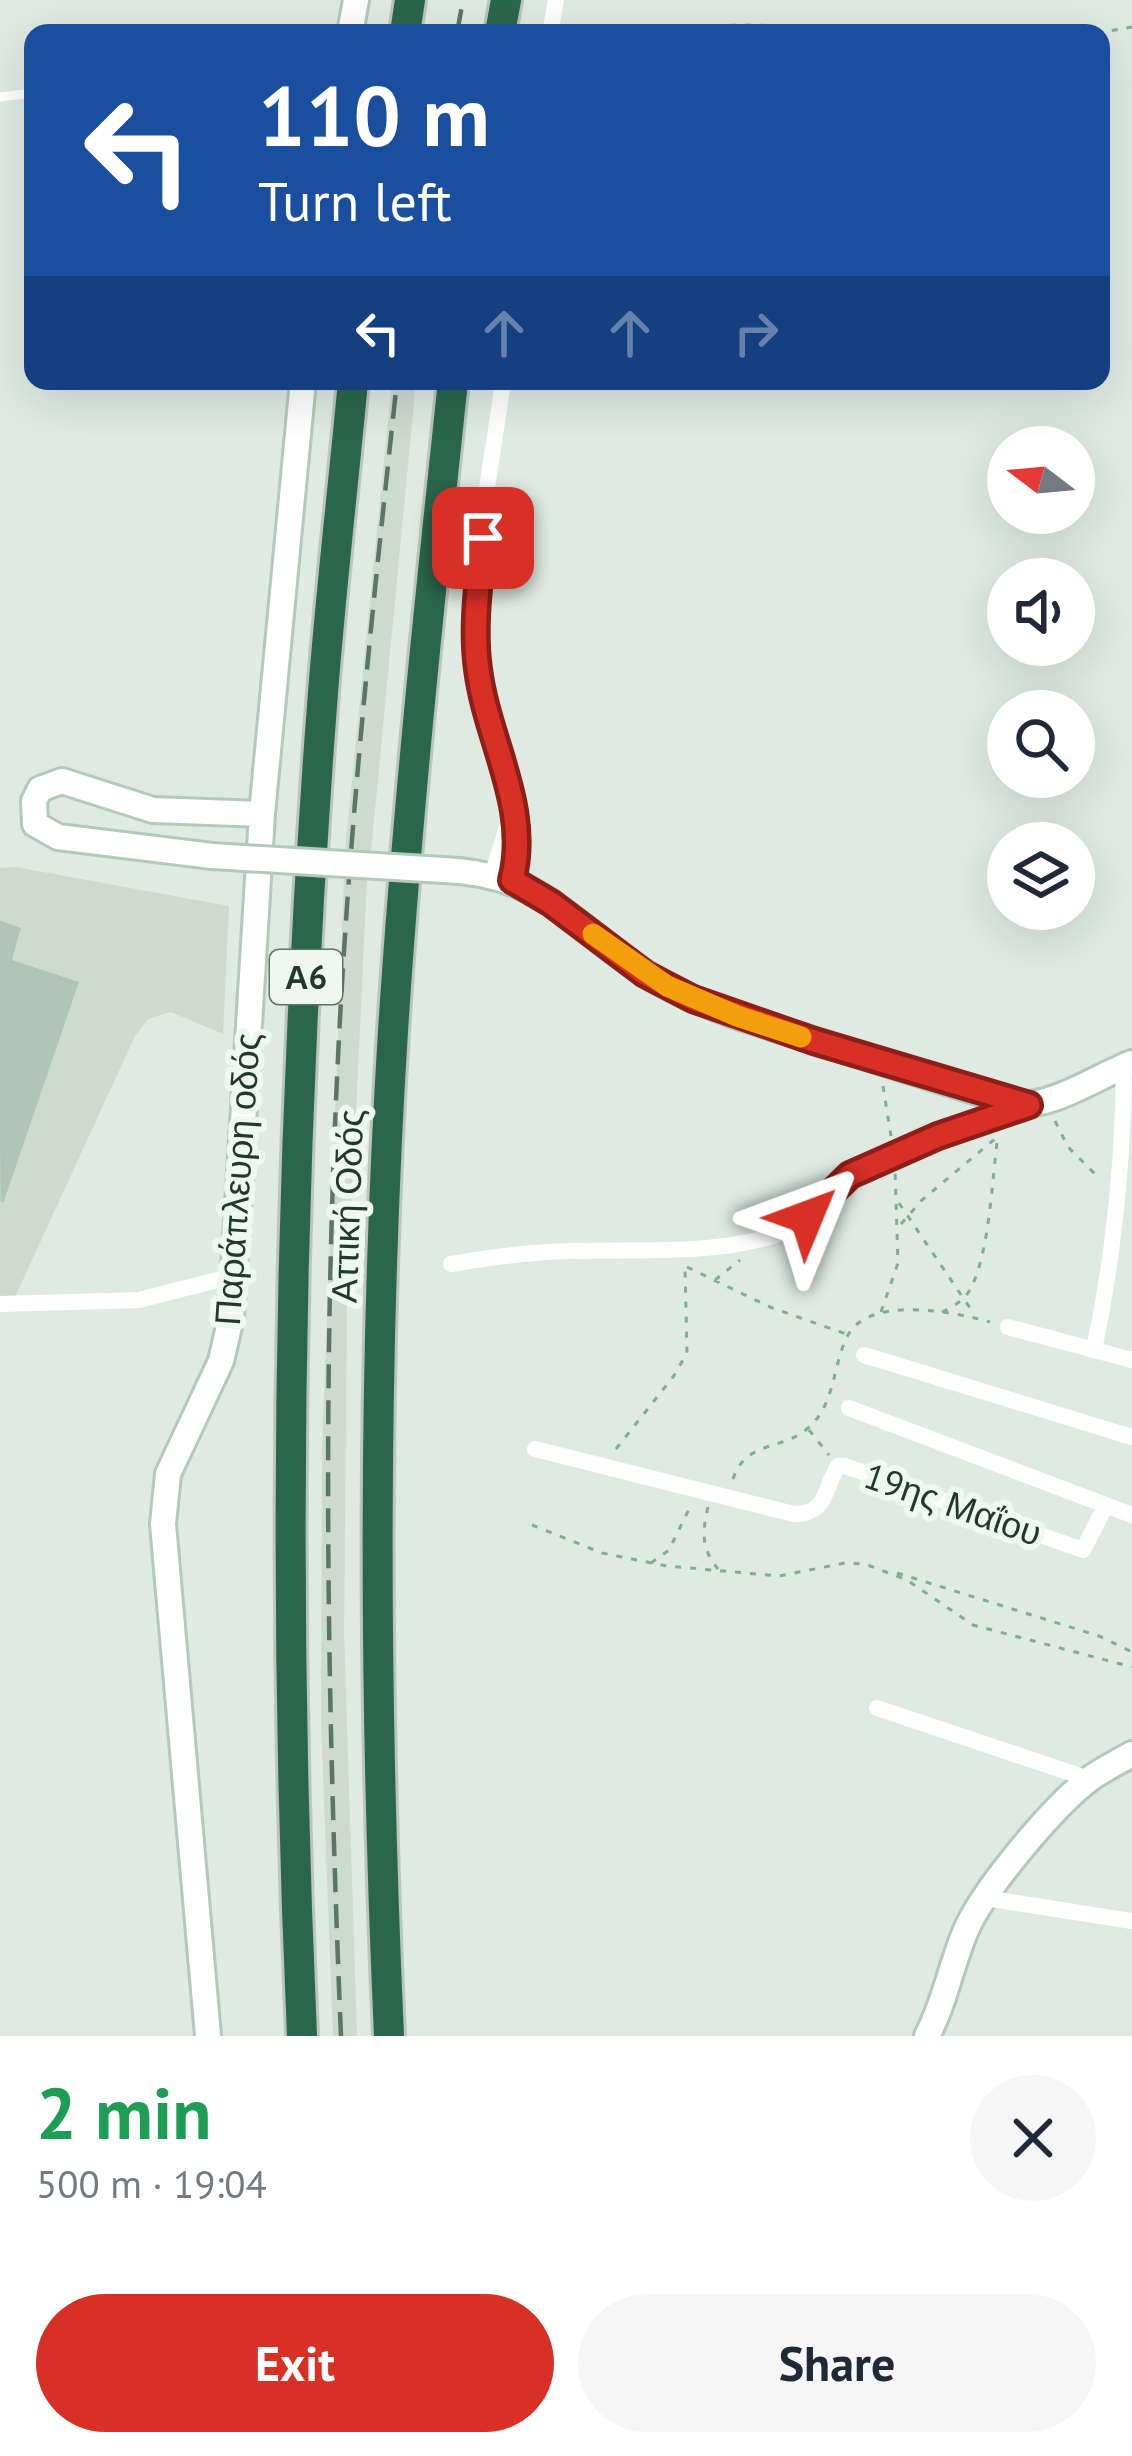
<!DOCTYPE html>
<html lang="en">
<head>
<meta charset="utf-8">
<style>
	body { margin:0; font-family:"PT Sans",sans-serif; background:#f6f6f7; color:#1f2937; height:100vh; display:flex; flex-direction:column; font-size:45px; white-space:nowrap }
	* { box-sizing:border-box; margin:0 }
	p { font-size:39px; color:#747a83 }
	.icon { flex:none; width:66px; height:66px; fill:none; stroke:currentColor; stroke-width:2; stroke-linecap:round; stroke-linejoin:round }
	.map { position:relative; height:2036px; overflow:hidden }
	.drawer { display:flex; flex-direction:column; background:#fff; flex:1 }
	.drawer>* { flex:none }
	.top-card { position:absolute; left:24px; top:24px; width:1086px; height:366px; border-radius:24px; box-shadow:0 12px 48px #0002; background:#1a4fa0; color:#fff; overflow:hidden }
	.needle { width:78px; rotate:286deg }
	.buttons { position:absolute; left:987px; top:426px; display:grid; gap:24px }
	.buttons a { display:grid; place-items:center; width:108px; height:108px; border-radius:50%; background:#fff; box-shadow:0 12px 48px #0002; font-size:60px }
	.pin { position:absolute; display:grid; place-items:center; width:102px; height:102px; color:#fff; margin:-51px; border-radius:24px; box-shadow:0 6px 18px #0006 }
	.me { position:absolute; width:132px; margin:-66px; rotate:46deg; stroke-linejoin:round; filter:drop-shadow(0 0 9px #0008) }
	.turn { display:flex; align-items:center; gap:42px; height:252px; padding:0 36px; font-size:54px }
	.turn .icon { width:156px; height:156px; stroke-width:2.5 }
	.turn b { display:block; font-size:84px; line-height:102px }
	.lanes { display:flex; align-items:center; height:114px; padding:0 36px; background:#0003; justify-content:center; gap:60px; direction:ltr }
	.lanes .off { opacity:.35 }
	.round { display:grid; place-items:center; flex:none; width:126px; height:126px; border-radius:63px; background:#f6f6f7 }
	.overview { display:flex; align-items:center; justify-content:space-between; height:204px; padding:0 36px }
	h1 { font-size:72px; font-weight:700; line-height:90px; color:#1e9e55 }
	.button { display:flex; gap:24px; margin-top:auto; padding:24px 36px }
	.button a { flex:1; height:138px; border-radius:72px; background:#d93025; color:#fff; font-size:48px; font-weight:700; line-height:138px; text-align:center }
	.button a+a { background:#f6f6f7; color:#1f2937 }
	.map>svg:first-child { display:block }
	.built { fill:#ccdad0 }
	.building { fill:#b3c5ba; stroke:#b0c4b7; stroke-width:3 }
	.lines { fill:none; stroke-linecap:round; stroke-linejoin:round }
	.secondary-casing { stroke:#b1cabb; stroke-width:30 }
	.highway-casing { stroke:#bcc4c0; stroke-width:36 }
	.path { stroke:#7daf93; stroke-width:3; stroke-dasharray:6 9; stroke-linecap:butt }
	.lane { stroke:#fff; stroke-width:9 }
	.street { stroke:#fff; stroke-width:16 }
	.secondary { stroke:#fff; stroke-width:24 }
	.highway { stroke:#2a664c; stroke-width:30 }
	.rail { stroke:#597667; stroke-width:4.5; stroke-dasharray:24 12; stroke-linecap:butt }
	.secondary-bridge-casing { stroke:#b1cabb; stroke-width:30; stroke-linecap:butt }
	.secondary-bridge { stroke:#fff; stroke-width:24 }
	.route-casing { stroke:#8d1f18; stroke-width:30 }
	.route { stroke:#d93025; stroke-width:21 }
	.slow { stroke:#f59e0b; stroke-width:21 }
	.labels { text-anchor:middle; stroke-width:12; stroke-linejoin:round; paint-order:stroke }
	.shield { fill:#eef7f0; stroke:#5d7367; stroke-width:3 }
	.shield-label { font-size:33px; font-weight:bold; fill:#1f3a2c }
	.street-label { font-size:36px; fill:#1f3a2c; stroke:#eef7f0 }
</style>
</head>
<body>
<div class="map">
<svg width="1132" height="2036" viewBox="0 0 1132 2036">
	<rect width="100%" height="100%" fill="#deeae2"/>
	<path class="built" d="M392,381H416L371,852L345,851Z
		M16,867L229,906L223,1034L171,1012L148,1019L135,1036L15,1297L0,1299V868Z
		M344,878L367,879L347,1303L344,1632L357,2036H333L321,1721L322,1448Z"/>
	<path class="building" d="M0,922L19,929L10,961L77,983L2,1202Z"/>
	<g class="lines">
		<defs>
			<path id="secondary" d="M350,33L356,0
				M212,856L58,837L35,824L34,801L40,789L62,781L153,810L262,814
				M443,870C541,873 570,924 645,973C673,992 706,1004 737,1016L1015,1104C1053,1108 1097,1076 1132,1063
				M208,2036L163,1524L168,1474L221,1361L231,1318L262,814L303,381
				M927,2036C945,2002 951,1965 966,1930C984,1889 1055,1804 1091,1778C1104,1769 1118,1762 1132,1754"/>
			<path id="highway" d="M405,33L410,0
				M500,33L506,0
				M302,2036C282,1592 288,1149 322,706C330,597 343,489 353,381
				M389,2036C374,1701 372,1365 393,1031C407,814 430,597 453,381"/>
		</defs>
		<use href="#secondary" class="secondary-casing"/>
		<use href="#highway" class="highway-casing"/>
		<path class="path" d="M671,33C701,21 801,24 833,33
			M1097,33L1132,27
			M883,1086L891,1136
			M1055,1121L1068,1147L1100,1179
			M899,1203L974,1314
			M901,1224L922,1200L996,1138
			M687,1267L770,1307L849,1335
			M715,1280L740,1260
			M881,1312L898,1263L895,1169
			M942,1312C954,1306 965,1300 971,1288C990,1250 992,1178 998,1135
			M809,1430L829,1455
			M616,1449L673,1377L687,1353L685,1267
			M733,1479C746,1440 781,1451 807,1429C836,1405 832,1365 848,1335C870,1295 955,1312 990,1322
			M708,1507C702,1533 701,1549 719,1570
			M532,1525L602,1553L667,1566L779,1576L845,1563L865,1564L907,1580L973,1625L1132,1667
			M651,1563L669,1550L692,1503
			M897,1573L1099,1636L1132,1652"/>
		<path class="lane" d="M0,97L33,93"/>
		<path class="street" d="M550,33L556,0
			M503,381C491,473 468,572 477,665C484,739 532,805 512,880
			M492,875L511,815
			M451,1264C491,1257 530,1252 571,1251C637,1249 709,1255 773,1236C808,1226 823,1192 852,1174C904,1142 968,1127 1025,1107
			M0,1304L139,1300L233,1276
			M1008,1327L1132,1360
			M1094,1350C1114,1255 1123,1163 1124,1066
			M864,1355L1132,1437
			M849,1408L1132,1515
			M535,1449L794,1514C828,1515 824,1487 838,1466H845L1083,1550L1106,1505
			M877,1708L1089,1779
			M985,1898L1132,1921"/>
		<use href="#secondary" class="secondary"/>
		<use href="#highway" class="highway"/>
		<path class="rail" d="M457,33L463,0
			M341,2036C326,1680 321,1324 343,967C355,771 376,576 397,381"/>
		<defs>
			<path id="secondary-bridge" d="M212,856L443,870"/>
		</defs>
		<use href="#secondary-bridge" class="secondary-bridge-casing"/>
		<use href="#secondary-bridge" class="secondary-bridge"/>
	</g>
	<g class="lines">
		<defs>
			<path id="route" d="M483,538C479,581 472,626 478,669C487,741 531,807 512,880L551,903L645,974L693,999L814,1041L1029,1105L938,1136L850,1175L807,1217"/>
		</defs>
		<use href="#route" class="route-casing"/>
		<use href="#route" class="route"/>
		<path class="slow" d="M593,934L667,986L737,1016L801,1037"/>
	</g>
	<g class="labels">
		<rect class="shield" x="270" y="950" width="72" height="54" rx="9"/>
		<g class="shield-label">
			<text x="306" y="989">Α6</text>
		</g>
		<g class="street-label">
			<text transform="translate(237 1179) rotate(-86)" y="13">Παράπλευρη οδός</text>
			<text transform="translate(347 1206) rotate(-88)" y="13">Αττική Οδός</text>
			<text transform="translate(953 1504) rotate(19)" y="13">19ης Μαΐου</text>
		</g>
	</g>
</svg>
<div class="buttons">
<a><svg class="needle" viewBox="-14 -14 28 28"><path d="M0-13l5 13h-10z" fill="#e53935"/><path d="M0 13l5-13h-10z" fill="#747a83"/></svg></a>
<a><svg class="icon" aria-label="sound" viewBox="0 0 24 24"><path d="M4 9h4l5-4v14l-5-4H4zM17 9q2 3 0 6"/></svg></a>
<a><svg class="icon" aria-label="search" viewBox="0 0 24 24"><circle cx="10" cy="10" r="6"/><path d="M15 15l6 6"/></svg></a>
<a><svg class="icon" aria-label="layers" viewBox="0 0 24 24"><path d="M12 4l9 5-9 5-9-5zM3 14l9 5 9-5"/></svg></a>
</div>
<div class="pin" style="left:483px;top:538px;background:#d93025"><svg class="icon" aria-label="arrive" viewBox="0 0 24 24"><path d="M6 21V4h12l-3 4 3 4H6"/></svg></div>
<svg class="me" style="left:807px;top:1217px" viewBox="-20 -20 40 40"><path d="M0-17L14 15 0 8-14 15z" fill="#d93025" stroke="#fff" stroke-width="4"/></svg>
<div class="top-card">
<div class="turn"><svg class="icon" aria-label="left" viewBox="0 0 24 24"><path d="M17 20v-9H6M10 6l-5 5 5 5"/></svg><div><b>110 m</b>Turn left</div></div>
<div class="lanes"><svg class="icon" aria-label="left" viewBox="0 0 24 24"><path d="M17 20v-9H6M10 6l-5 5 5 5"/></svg><svg class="icon off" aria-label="ahead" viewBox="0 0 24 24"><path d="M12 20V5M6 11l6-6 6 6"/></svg><svg class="icon off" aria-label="ahead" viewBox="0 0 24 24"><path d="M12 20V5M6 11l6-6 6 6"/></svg><svg class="icon off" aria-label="right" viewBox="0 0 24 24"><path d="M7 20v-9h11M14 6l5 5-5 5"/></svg></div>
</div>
</div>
<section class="drawer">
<div class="overview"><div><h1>2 min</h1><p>500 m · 19:04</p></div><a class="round"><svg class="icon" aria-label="close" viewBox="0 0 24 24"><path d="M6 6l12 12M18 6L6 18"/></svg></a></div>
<div class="button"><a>Exit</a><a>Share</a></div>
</section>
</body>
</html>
